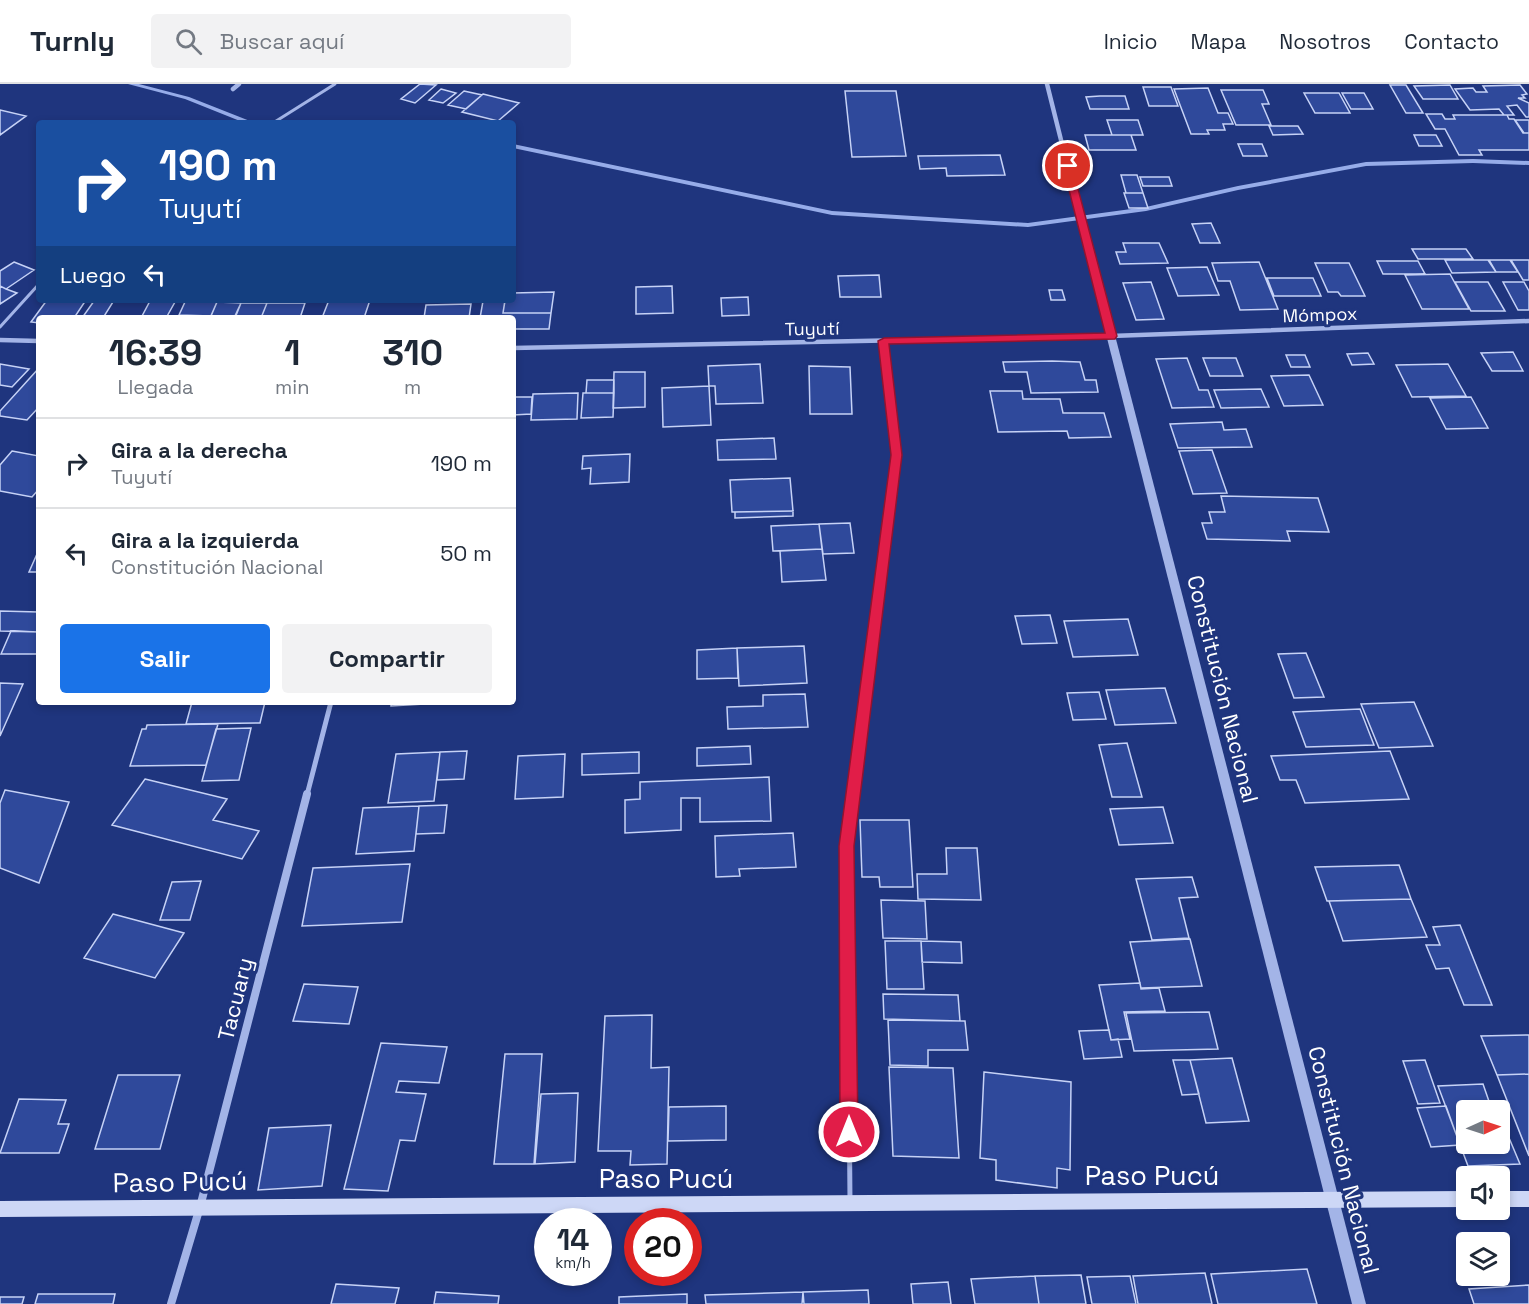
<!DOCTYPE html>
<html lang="es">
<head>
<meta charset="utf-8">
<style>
	body { margin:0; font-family:"Space Grotesk",sans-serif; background:#f2f2f3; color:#1f2937; height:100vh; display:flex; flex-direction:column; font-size:22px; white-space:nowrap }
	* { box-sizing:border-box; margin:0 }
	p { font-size:20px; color:#747a83 }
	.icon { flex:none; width:33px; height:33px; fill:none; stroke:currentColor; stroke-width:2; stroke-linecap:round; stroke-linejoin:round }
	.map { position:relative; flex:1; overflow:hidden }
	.details { position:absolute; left:36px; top:231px; width:480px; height:390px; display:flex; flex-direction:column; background:#fff; border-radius:6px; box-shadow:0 3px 9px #0003 }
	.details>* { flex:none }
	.hud { position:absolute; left:36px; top:36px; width:480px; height:183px; border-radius:6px; box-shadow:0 3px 9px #0003; background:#1a4fa0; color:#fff; overflow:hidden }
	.needle { width:39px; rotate:87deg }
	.fabs { position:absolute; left:1456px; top:1016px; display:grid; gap:12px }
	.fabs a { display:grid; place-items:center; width:54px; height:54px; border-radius:6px; background:#fff; box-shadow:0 3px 9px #0003; font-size:30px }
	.speed { position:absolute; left:534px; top:1124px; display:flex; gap:12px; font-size:30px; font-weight:700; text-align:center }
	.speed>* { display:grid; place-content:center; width:78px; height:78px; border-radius:50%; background:#fff; box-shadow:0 3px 9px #0003; line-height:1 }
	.speed small { font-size:15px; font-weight:400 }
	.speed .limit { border:9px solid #d22; background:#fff; color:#111 }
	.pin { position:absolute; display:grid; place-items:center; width:51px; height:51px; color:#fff; margin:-26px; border:3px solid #fff; border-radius:50%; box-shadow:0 2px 6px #0007 }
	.me { position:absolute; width:66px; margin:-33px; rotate:0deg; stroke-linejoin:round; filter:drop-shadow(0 0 4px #0008) }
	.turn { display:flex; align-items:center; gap:21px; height:126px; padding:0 24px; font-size:27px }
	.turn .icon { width:78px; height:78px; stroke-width:2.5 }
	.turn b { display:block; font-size:42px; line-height:51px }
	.then { display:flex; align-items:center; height:57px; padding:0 24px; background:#0003; gap:12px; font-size:22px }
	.eta { display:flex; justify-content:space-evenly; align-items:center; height:102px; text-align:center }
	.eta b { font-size:36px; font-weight:800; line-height:42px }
	.button { display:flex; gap:12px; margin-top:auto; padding:12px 24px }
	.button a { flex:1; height:69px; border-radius:6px; background:#1a73e8; color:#fff; font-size:24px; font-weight:800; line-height:69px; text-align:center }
	.button a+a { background:#f2f2f3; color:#1f2937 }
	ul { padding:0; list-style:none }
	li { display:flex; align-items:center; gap:18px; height:90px; padding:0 24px; border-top:2px solid #e0e1e3 }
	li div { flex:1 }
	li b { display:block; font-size:22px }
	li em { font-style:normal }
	header { display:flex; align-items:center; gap:36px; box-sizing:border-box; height:84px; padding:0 30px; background:#fff; border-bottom:2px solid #e0e1e3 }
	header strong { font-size:28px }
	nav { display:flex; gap:33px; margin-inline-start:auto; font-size:21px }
	.search { width:420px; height:54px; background:#f2f2f3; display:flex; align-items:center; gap:15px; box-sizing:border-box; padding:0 21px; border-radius:6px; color:#747a83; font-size:22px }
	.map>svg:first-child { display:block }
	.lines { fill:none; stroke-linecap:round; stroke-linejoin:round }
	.stream { fill:#96ace9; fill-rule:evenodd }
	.building { fill:#2f499b; stroke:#c6d2f6; stroke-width:1.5 }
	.service-far2 { stroke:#a3b4e7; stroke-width:3 }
	.service-far1 { stroke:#a3b4e7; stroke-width:4.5 }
	.service { stroke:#a3b4e7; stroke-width:5 }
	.minor-far2 { stroke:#a3b4e7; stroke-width:4.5 }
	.minor-far1 { stroke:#a3b4e7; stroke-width:5 }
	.minor { stroke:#a3b4e7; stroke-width:8 }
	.tertiary { fill:#a3b4e7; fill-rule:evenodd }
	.secondary { fill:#cdd7f6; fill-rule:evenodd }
	.route { fill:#e11d48; stroke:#92132f; stroke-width:1.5 }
	.labels { text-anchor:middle; stroke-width:6; stroke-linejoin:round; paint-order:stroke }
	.far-street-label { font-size:18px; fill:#fff; stroke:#1f357e }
	.street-label { font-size:22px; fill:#fff; stroke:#1f357e }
	.near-street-label { font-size:27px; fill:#fff; stroke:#1f357e }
</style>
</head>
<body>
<header>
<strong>Turnly</strong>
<div class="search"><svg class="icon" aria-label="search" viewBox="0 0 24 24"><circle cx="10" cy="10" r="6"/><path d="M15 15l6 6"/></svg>Buscar aquí</div>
<nav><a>Inicio</a><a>Mapa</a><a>Nosotros</a><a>Contacto</a></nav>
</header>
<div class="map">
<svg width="1529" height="1220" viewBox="0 0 1529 1220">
	<rect width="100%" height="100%" fill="#1f357e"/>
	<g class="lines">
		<path class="stream" d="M128,0H139L189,13L255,39H245L185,15Z
			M513,60L832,127L1028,139L1146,123L1238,102L1366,78L1473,75L1529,77V81L1473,79L1366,82L1238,106L1146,127L1028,143L832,131L513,64Z"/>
	</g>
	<path class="building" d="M420,0L436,1L415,19L401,15Z
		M1390,1H1406L1423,29H1406Z
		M1450,1L1458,15H1423L1414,2Z
		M1520,1L1527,10L1522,11L1525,14H1518L1529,19V33H1526L1517,21L1507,22L1514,31H1504L1499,25L1470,26L1455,5L1473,4L1476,8H1487L1483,2Z
		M1143,3H1171L1178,22H1149Z
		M1208,4L1218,29H1228L1233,40H1223L1225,46H1207L1209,50H1191L1174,5Z
		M441,5L456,9L443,19L429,16Z
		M1221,6H1263L1269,20H1262L1271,41H1236Z
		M464,7L482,11L466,25L448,21Z
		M845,7H896L906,72L852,73Z
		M1304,9H1339L1350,29H1315Z
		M1342,9H1364L1373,25H1351Z
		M483,10L519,19L498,37L462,28Z
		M1100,12H1125L1129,25H1090L1086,13Z
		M0,26L26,32L0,51Z
		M1426,30H1442L1445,35H1455L1453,31H1507L1509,35H1514L1523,49H1529V66H1479L1482,71H1459L1445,45H1435Z
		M1107,36H1138L1143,51H1112Z
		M1515,36H1529V49H1524Z
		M1269,42H1298L1303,50L1273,51Z
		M1085,51H1131L1136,66H1089Z
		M1414,51H1436L1442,62H1419Z
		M1238,60H1262L1267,72H1243Z
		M1000,71L1005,91L947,92L946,84L920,85L918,72Z
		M1121,91H1137L1143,109H1126Z
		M1140,93H1169L1172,102H1143Z
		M1124,109H1143L1148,124H1129Z
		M1211,139L1220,159H1200L1192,140Z
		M1123,159H1159L1168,179L1120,180L1116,168H1126Z
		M1412,165H1466L1473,175H1418Z
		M1445,176H1488L1496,188L1452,189Z
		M1489,176H1510L1518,188H1496Z
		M1511,176H1529V196H1523Z
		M1377,177H1418L1425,190H1383Z
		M14,178L34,186L6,205L0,202V187Z
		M1259,178L1278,225L1240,226L1230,197H1218L1212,179Z
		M1315,179H1349L1365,212H1341L1338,208H1328Z
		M1207,183L1219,211L1178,212L1167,184Z
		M1450,190L1469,225H1422L1405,191Z
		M879,191L881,213H840L838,192Z
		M1267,194H1313L1321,212H1274Z
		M1151,198L1164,235L1136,236L1123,199Z
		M1455,198H1488L1505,227H1471Z
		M1503,198H1524L1529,207V226H1518Z
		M0,202L6,205L17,209L0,220Z
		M672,202L673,229L636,230V203Z
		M1049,206H1062L1065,216H1051Z
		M554,208L551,229H503L505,216H513V209Z
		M748,213L749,231L722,232L721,214Z
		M47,216H86L74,234H39V239L31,238Z
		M329,216H370L364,234H322Z
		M94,217L113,218L103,234H82Z
		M150,217L175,218L166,234H141Z
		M483,217H505L503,229H551L549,245H513V234H480Z
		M185,218H217L211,232L179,231Z
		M217,218L241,219L234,234H210Z
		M241,219H267L261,234H235Z
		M267,219H305L300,234H261Z
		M471,220L469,234H424L426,221Z
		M1513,268L1523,287H1492L1481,269Z
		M1368,269L1374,280L1352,281L1347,270Z
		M1286,271H1305L1310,283H1291Z
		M1187,274L1199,306H1208L1214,323L1172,324L1156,275Z
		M1203,274H1236L1243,292H1210Z
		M1052,277L1080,278L1085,296H1096L1098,308L1031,309L1027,288H1005L1003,278Z
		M0,280L29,285L12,303L0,301Z
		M760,280L763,319L716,320L715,302H709L708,282Z
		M1448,280L1466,312L1412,313L1396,281Z
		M809,282L850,283L852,330H810Z
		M39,284V323L27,336L0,332V327Z
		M614,288H645V323L613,324Z
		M1309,291L1323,321L1284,322L1271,292Z
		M587,296H614V309H586Z
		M709,302L711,341L663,343L662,304Z
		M1261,305L1269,323L1221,324L1214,306Z
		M990,307H1022L1023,315H1060L1063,329H1104L1111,353L1069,354L1067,347L998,348Z
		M578,309L577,335L531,336L533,310Z
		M583,309H614L613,333L581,334Z
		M513,313H532L531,330L513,331Z
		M1471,313L1488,344L1446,345L1430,314Z
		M1222,338L1224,346L1246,345L1252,363L1178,364L1170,340Z
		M774,354L776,375L718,376L717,356Z
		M1212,366L1227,409L1193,410L1179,367Z
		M12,367L39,372V405L32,413L0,407V381Z
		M630,370L629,398L590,400L591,384L582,385L583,372Z
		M790,394L793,427L732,428L730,396Z
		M1221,412L1318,414L1329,448L1287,447L1290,457L1207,455L1202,439H1212L1209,428H1225Z
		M793,427V432L735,434V428Z
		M850,439L854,469L823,470L819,440Z
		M819,440L822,465L773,467L771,442Z
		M822,465L826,496L782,498L780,467Z
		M37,470H39V488H29Z
		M0,527L39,528V548L0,547Z
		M1050,531L1057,559L1022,560L1015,532Z
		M1128,535L1138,571L1073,573L1064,537Z
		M11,547L39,548V570H1Z
		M804,562L807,599L739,602L737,564Z
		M737,564L738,594L697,595V566Z
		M1306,569L1324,613L1294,614L1278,570Z
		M0,599L23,600L0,652Z
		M1165,604L1176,639L1115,641L1106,606Z
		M1099,608L1106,635L1073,636L1067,609Z
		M805,610L808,643L728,645L727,623L763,622V611Z
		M192,618H265L260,639L186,640Z
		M391,618H459L391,622Z
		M1414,618L1433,662L1379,664L1361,620Z
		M1360,625L1374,661L1306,663L1293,628Z
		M218,640L206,681L130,682L142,645H146L147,641Z
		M251,644L239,696L202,697L216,645Z
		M1127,659L1142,713H1112L1099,661Z
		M750,662L751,680L697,682V664Z
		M467,667L464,695L437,696L440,668Z
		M1390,667L1409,715L1305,719L1296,696H1280L1271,672Z
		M440,668L434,717L388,719L396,670Z
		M639,668V689L582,691V670Z
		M565,670L563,713L515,715L518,672Z
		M769,693L771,737L700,738V714H681V746L625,749V716L640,715V698Z
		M145,695L227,715L213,736L259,747L242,775L112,741Z
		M5,706L69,718L39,799L0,784V719Z
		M447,721L444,749L416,750L419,722Z
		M419,722L414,767L356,770L363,724Z
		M1163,723L1173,759L1119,761L1110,725Z
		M860,736H909L913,803H880L879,793H862Z
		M793,749L796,783L739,785L740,792L716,793L715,752Z
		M946,764H977L981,816L918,815L917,790H947Z
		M410,780L402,838L302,842L313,784Z
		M1399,781L1411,815L1327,817L1315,783Z
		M1192,793L1198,813L1179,814L1189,854L1152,856L1136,795Z
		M201,797L190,836H160L172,798Z
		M1411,815L1427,853L1343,857L1329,817Z
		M881,816L925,817L927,855L883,854Z
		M113,830L184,849L155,894L84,874Z
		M1460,841L1492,921H1464L1449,884L1436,885L1426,861H1440L1433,843Z
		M1190,855L1202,902L1141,904L1130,858Z
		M885,857H921L924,905H887Z
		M921,857L961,858L962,879L922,878Z
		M1140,899L1141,905L1159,904L1165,927L1124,928L1130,955L1111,956L1099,901Z
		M304,900L358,903L349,940L293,937Z
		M883,910L958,911L960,937L884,935Z
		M1209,928L1218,965L1134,967L1126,929Z
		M652,931L651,984L669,983L667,1080L630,1081L631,1067H598L605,932Z
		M888,936L965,937L968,966H928V982L890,981Z
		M1109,946L1111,956L1118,955L1122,973L1084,975L1079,947Z
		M1529,951V990L1497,991L1481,952Z
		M381,959L447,963L439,999L399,997L396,1008L426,1010L415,1057L400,1056L388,1107L344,1105Z
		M505,970H542L534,1080H494Z
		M1232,974L1249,1037L1206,1039L1190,976Z
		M1173,976H1190L1199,1010L1182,1011Z
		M1425,976L1440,1019L1418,1020L1403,977Z
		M889,983L953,984L959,1074L893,1072Z
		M984,988L1071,998L1070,1086L1057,1084V1104L996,1096V1076L980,1074Z
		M1529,990V1072L1497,991Z
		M118,991H180L160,1065H95Z
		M1483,1000L1492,1026H1467V1059H1500V1042H1504L1520,1080L1468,1082L1438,1002Z
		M578,1009L575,1078L535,1080L541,1010Z
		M19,1015L66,1016L58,1040H69L59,1069H0Z
		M726,1022V1056L668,1057L669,1023Z
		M1446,1022L1460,1061L1431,1063L1417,1024Z
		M331,1041L322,1102L258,1106L269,1044Z
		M1307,1185L1317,1220H1218L1211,1190Z
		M1205,1189L1212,1220H1138L1133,1192Z
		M1081,1191L1086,1220H1039L1035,1192Z
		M1035,1192L1039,1220H975L971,1195Z
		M1130,1192L1136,1220H1092L1087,1193Z
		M948,1198L951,1220H913L911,1200Z
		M336,1200L399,1204L395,1220H331Z
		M1529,1201V1220H1474L1469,1205Z
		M868,1206L869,1220H804L803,1208Z
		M436,1208L499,1212L498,1220H434Z
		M803,1208L802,1220H706L705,1211Z
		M38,1210H115L113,1220H35Z
		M687,1210V1220H619V1213Z
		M0,1213H24L22,1220H0Z"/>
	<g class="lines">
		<path class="service-far2" d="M273,39L335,0
			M0,243L39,200
			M883,257L890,313"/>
		<path class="service-far1" d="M853,711L897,371L890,311"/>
		<path class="service" d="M850,1117L847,761L854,710"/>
		<path class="minor-far2" d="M1047,0L1078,124
			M233,5L239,0
			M0,256L39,257
			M513,264L1111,252L1529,237"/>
		<path class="minor-far1" d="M307,711L331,618"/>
		<path class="minor" d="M171,1220L200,1123L307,710"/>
		<path class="tertiary" d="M1075,122L1082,124L1366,1220H1352L1074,124Z"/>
		<path class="secondary" d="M1467,1107V1123L0,1133V1117Z
			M1500,1107H1529V1123H1500Z"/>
	</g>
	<path class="route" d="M1064,80L1072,82L1117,252L1115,255L889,260L902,371L854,762L858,1048L855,1053L849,1056L843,1053L840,1048L839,762L891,371L878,257L884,254L1105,249L1063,82Z"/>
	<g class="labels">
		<g class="far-street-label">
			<text transform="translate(1320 231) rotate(-2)" y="6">Mómpox</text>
			<text transform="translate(812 245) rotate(-1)" y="6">Tuyutí</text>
		</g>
		<g class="street-label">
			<text transform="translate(1223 605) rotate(76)" y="8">Constitución Nacional</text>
			<text transform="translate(235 915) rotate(-76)" y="8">Tacuary</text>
			<text transform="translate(1344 1076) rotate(76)" y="8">Constitución Nacional</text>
		</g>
		<g class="near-street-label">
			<text x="1152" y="1101">Paso Pucú</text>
			<text x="666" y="1104">Paso Pucú</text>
			<text transform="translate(180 1098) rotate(-1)" y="9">Paso Pucú</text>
		</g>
	</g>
</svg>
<div class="fabs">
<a><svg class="needle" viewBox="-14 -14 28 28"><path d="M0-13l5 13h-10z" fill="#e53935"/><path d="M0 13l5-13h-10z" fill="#747a83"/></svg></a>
<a><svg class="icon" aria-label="sound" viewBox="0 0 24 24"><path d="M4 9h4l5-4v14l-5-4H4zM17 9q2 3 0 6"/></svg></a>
<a><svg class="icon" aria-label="layers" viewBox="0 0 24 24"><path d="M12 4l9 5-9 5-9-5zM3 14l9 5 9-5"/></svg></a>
</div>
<div class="speed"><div>14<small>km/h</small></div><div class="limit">20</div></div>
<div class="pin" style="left:1068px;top:82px;background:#d93025"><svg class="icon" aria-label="arrive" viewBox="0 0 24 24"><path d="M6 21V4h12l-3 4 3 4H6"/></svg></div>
<svg class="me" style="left:849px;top:1048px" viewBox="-20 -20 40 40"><circle r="17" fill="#e11d48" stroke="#fff" stroke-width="3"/><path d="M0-11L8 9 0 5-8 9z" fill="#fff"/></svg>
<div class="hud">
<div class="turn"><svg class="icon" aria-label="right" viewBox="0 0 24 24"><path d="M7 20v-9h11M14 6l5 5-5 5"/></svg><div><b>190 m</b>Tuyutí</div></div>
<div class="then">Luego<svg class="icon" aria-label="left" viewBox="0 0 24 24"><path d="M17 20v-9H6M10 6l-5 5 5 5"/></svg></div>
</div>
<section class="details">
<div class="eta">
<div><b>16:39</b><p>Llegada</p></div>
<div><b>1</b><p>min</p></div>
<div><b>310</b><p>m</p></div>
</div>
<ul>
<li><svg class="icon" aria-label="right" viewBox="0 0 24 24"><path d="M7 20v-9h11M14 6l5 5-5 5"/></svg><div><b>Gira a la derecha</b><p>Tuyutí</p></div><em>190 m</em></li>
<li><svg class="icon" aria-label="left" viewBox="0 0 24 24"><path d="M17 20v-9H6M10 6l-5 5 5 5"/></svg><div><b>Gira a la izquierda</b><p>Constitución Nacional</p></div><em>50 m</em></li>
</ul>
<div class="button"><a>Salir</a><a>Compartir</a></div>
</section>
</div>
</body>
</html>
